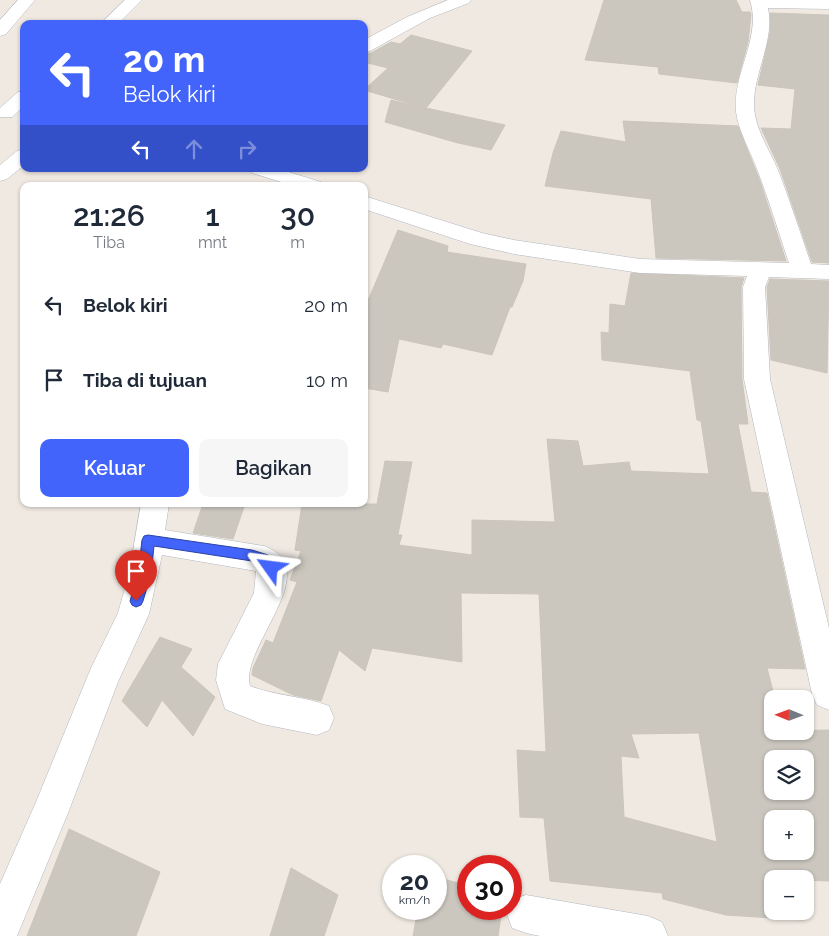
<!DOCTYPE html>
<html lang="id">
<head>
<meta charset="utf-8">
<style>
	body { margin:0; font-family:Raleway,sans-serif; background:#f6f6f7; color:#1f2937; height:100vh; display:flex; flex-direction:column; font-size:19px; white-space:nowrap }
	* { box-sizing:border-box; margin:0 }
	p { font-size:16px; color:#747a83 }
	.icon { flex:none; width:28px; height:28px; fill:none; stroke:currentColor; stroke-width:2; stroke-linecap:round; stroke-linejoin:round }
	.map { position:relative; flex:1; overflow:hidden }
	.side { position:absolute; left:20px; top:182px; width:348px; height:325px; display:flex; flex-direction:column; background:#fff; border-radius:10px; box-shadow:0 1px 4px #0004 }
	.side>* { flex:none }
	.top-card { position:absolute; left:20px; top:20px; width:348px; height:152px; border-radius:10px; box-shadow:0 1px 4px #0004; background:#4264fb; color:#fff; overflow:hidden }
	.needle { width:32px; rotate:271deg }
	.fabs { position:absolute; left:764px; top:690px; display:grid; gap:10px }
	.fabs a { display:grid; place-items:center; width:50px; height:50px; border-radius:10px; background:#fff; box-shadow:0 1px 4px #0004; font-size:25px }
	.speed { position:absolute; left:382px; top:855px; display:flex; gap:10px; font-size:25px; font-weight:700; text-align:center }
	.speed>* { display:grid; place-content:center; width:65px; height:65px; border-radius:50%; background:#fff; box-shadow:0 1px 4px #0004; line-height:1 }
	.speed small { font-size:12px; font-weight:400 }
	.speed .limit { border:8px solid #d22; background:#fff; color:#111 }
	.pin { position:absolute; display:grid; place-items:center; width:42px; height:42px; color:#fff; margin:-51px -21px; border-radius:50% 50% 50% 0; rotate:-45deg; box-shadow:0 0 5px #0007 }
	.pin .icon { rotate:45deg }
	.me { position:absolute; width:55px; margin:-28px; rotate:301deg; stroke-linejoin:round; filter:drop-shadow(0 0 4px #0008) }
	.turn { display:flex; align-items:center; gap:18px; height:105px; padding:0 20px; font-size:22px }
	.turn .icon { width:65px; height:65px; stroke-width:2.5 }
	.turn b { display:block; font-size:35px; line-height:42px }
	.lanes { display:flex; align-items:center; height:48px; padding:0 20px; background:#0003; justify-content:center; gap:25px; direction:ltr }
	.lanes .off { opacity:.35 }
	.eta { display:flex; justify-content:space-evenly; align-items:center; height:85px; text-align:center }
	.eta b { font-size:30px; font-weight:600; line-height:35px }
	.button { display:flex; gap:10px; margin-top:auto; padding:10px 20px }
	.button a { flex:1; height:58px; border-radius:10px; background:#4264fb; color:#fff; font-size:20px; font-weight:600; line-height:58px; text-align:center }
	.button a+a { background:#f6f6f7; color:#1f2937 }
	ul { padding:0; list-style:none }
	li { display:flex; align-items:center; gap:15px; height:75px; padding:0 20px }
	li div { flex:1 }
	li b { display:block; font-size:19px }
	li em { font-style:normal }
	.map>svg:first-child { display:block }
	.building { fill:#cbc7bf; stroke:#cbc5ba; fill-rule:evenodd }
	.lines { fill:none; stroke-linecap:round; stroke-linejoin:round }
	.street-casing { stroke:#b4b7c1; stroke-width:1 }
	.street { fill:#fff; fill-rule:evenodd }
	.route { fill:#4264fb; stroke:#2b41a3 }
</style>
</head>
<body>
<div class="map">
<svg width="829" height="936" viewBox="0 0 829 936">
	<rect width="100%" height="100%" fill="#efe9e1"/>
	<path class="building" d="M604,0H736L742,12H750L751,14L748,42L737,83L659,74L658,67L585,60Z
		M770,13L829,15V263L812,262L780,169L761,128L791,129L795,89L758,85L770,33Z
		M411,35L472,51L426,108L505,125L491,150L458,143L385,122L391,100L425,108L364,90L388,68L364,62V54L371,53L391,42L400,44Z
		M623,121L738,126L760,181L786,261L656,258L651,199L545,186L553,153L561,131L626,142Z
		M398,230L448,246L447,252L526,264L523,281L512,307H510L492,355L443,344L441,348L399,339L388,392L364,388V310Z
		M631,273L744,278L741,287L742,379L748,424H738L751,492L767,493L805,669L767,668L775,699H772V731L829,730V881L772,879V911H804V920L726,915L663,899L662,893L550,881L544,818L520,817L517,750L546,752L539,594L461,593L462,662L372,648L365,671L339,650L321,701L293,695L252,675L253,668L266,640L273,643L297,582L290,580L301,551L295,550L302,504H377L385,461L412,462L398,535H402L399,545L472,555V520L555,522L547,439L578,441L583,466L629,462L631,471L709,474L701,421L697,420L690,371L602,360L601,332L609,333L610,304L625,306ZM699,733L717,842L624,817L621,756L639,758L631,734ZM772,759H805V791H772ZM772,819H805V851H772Z
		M770,279L829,281L827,373L771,360L767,287Z
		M203,504H245L233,539L193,533Z
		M160,637L192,649L181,667L215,697L193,736L162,700L147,727L122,701Z
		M69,829L160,872L136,936H27Z
		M291,868L338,895L324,936H270Z
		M436,877L469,886V909H502L498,936H413L418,909H436Z"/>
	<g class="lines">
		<defs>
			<path id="street" d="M18,0H35L6,34L0,36V20Z
				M125,0H142L118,24H100Z
				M448,0H471L469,3L430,18L370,51L364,52V40L407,17Z
				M750,0H829V9L768,8C775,41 753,73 754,106C755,129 769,149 778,170C790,201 800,232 811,264L829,265V279L769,277L765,287L770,379L829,628V710L817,705L812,694L744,379L743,287L747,276L640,273L514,254L470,244L364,209V196L482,233L514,240L640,259L789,263C778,231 769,200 757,169C750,150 739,132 736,112C732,74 762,38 750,0Z
				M24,91V106L12,117H0V108L18,92Z
				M24,149V165L7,179L0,181V165L17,151Z
				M249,169H279L321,182L324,186H294L252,173Z
				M141,504H169L165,530L264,546C327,569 239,648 250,686C276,696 304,696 329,706L334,718L329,730L317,735L262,724L225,709L216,680L218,664L254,593L256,571L162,555L149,614L118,682L68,813L17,936H0V884L36,802L91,668L118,613L129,574Z
				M526,895L648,916L662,922L668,936H540L526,933L512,928L507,914L509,909H511L512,900Z"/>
		</defs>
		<use href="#street" class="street-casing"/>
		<use href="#street" class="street"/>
	</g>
	<path class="route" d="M148,535L252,550L268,555L277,568L276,572L271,573C263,570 261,564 252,561L154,546L151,574L143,601L141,605L136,607L132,605L130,601L138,574L142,540L144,536Z"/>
</svg>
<div class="fabs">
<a><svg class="needle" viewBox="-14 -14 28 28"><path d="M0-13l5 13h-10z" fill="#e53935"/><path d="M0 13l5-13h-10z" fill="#747a83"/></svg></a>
<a><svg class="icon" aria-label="layers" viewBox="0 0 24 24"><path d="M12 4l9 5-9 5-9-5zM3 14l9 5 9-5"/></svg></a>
<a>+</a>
<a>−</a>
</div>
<div class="speed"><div>20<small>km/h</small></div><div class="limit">30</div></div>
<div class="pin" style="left:136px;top:601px;background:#d93025"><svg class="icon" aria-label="arrive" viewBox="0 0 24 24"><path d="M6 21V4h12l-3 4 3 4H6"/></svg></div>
<svg class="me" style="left:271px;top:568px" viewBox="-20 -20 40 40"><path d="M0-17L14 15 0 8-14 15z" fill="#4264fb" stroke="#fff" stroke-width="4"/></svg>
<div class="top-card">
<div class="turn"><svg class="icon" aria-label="left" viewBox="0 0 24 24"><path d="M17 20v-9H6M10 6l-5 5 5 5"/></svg><div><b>20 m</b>Belok kiri</div></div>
<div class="lanes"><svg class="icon" aria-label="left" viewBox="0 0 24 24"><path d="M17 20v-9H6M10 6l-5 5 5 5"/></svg><svg class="icon off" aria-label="ahead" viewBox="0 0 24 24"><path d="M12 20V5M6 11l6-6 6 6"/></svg><svg class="icon off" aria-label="right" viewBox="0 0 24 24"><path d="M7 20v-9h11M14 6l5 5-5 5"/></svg></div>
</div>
<section class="side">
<div class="eta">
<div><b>21:26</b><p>Tiba</p></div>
<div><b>1</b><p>mnt</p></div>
<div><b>30</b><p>m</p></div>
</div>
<ul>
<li><svg class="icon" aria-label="left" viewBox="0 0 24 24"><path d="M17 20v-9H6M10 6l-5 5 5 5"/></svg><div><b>Belok kiri</b></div><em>20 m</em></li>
<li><svg class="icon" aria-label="arrive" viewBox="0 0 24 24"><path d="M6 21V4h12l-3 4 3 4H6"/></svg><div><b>Tiba di tujuan</b></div><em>10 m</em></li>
</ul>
<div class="button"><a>Keluar</a><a>Bagikan</a></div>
</section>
</div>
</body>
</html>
